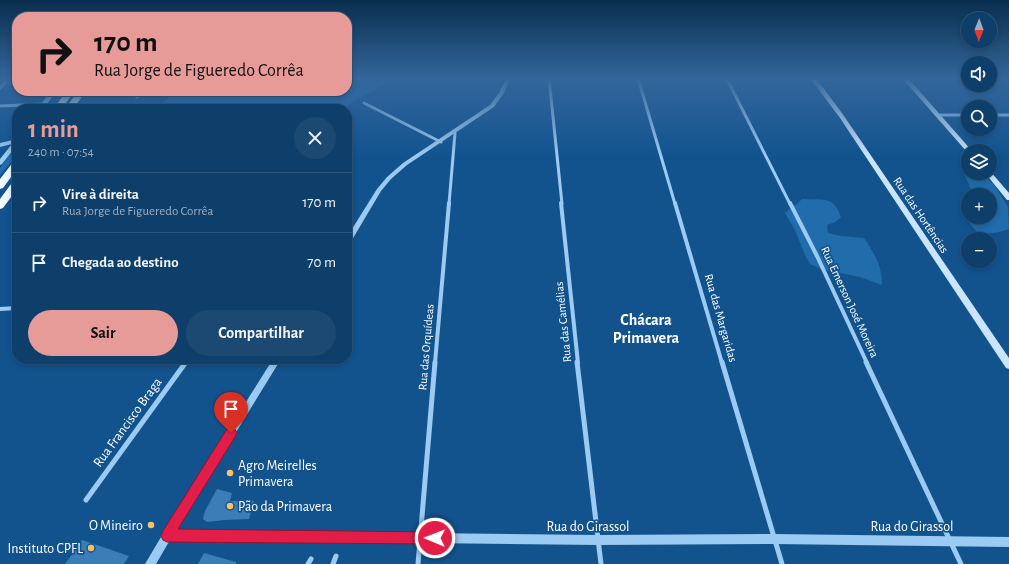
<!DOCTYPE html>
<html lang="pt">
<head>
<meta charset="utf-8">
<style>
	body { margin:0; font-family:"Alegreya Sans",sans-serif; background:#1c4972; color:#f1f3f6; height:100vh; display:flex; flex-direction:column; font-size:15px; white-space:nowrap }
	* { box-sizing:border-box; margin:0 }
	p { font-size:13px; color:#9baec1 }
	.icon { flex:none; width:22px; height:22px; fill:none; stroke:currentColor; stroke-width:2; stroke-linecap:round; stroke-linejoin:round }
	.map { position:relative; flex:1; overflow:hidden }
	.drawer { position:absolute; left:12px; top:104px; width:340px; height:260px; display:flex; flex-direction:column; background:#0e3e6a; border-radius:16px; box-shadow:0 2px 6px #0003,0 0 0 1px #2e577e }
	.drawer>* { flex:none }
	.banner { position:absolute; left:12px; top:12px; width:340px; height:84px; border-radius:16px; box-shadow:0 2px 6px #0003,0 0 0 1px #2e577e; background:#e69b98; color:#111; overflow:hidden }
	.needle { width:26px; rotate:181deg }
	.buttons { position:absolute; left:961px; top:12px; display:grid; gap:8px }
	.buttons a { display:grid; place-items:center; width:36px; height:36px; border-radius:50%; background:#0e3e6a; box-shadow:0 2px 6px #0003,0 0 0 1px #2e577e; font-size:20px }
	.pin { position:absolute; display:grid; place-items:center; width:34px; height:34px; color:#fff; margin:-41px -17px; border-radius:50% 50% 50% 0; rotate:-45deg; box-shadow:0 0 4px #0007 }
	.pin .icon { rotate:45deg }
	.me { position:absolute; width:44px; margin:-22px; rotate:271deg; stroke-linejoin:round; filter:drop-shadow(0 0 3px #0008) }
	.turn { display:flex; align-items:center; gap:14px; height:84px; padding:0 16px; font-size:18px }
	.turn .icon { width:52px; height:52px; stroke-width:2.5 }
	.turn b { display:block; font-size:28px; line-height:34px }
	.round { display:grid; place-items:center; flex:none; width:42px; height:42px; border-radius:21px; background:#1c4972 }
	.summary { display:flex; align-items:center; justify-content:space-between; height:68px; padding:0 16px }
	h1 { font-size:24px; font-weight:700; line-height:30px; color:#e69b98 }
	.primary-button { display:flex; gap:8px; margin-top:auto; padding:8px 16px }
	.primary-button a { flex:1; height:46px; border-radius:24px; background:#e69b98; color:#111; font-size:16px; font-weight:700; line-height:46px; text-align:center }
	.primary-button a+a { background:#1c4972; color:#f1f3f6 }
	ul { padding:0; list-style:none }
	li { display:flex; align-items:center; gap:12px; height:60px; padding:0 16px; border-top:1px solid #2e577e }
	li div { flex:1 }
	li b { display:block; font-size:15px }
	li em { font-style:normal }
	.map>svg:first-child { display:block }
	.green { fill:#216cab }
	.building { fill:#3a7db7 }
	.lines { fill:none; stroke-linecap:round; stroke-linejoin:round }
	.minor-far2 { stroke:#9bcaf2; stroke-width:3 }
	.minor-far1 { stroke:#9bcaf2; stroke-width:4 }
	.minor { stroke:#9bcaf2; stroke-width:5 }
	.tertiary { fill:#9bcaf2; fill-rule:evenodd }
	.secondary { fill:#cae4fc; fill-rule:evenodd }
	.trunk { fill:#f2f8ff; fill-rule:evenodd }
	.route { fill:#e11d48; stroke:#92132f }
	.poi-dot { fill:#ffc15c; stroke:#12538e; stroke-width:1.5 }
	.labels { text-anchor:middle; stroke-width:3.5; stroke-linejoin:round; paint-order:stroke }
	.street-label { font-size:12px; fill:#fff; stroke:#12538e }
	.near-street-label { font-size:14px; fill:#fff; stroke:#12538e }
	.near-poi-label { font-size:14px; fill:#fff; stroke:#12538e; text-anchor:start }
	.district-label { font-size:16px; font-weight:bold; fill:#fff; stroke:#12538e }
</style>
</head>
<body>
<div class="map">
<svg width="1009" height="564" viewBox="0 0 1009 564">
	<rect width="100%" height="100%" fill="#12538e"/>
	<path class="green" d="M347,78H484L390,81L348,105L347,109H161L157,107L178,91H347Z
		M17,145V155L0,175V168Z
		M964,168H968V173H982L994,185L1008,207L1009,229C999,233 987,235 977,232L962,214L961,207L968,196V217H990V195H970L972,193C970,183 964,179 964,168Z
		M802,199C821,200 834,195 841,217L835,222L827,225L828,233L841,236L864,238C875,254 882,266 882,285L860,277L821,269L810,264L805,255L795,230L785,213C790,207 797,205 802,199Z"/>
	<path class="building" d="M217,489L232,493L230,501H254L249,519L225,520L207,522L203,519L205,511Z
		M82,540L129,556L124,564H65Z
		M204,553L236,562V564H198Z"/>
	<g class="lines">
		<path class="minor-far2" d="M549,78L562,204
			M638,78L675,204
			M722,78L729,83L790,204
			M0,88L9,78
			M137,97L145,91
			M364,103L441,142
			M0,106L44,104
			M937,115H968
			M990,115H1009
			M449,204L455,133"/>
		<path class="minor-far1" d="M561,203L578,363
			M675,203L722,363
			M790,203L817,256L867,363
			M0,309L17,308
			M185,363L188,359
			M435,363L449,203"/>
		<path class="minor" d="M577,362L601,564
			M722,362L782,564
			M866,362L961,564
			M86,500L186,362
			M308,564L311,559
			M333,564L336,556
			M418,564L435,362"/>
		<path class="tertiary" d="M506,78H523L521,79H510L504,93L494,107L407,165L391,179L381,191L349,245H347V237L377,189L387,177L403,163L490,105L499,93Z
			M816,78H831L827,81L816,79Z
			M51,91H57L43,109H37Z
			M17,139V145L2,164L0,165V159L12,144L0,147V143Z
			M273,359H281L176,530L598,535L774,534L1009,537V547L774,544L598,545L170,540L156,564H145L164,532Z"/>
		<path class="secondary" d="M810,78H816L844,116L1009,358V369L1006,368L840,118Z
			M902,78H908L972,151H968V153L967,152Z
			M990,171L1009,193V200H1007L985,173H990Z"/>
		<path class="trunk" d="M67,91H75L61,109H53Z
			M78,91H86L73,109H65Z
			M17,160V169L3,188L0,189V179L14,161Z
			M17,179V189L3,208L0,209V199L14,180Z"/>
	</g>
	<linearGradient id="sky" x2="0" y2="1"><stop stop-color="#0a2e4e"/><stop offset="0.5" stop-color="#33669b"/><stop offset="1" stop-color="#33669b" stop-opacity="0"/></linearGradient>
	<rect width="1009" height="157" fill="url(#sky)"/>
	<path class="route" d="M231,428L235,429L237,433L235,437L178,529L435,532L440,533L442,538L440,542L435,544L167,542L163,540L161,536L163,531L227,429Z"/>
	<g class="poi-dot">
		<circle cx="230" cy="473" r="4"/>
		<circle cx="230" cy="506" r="4"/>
		<circle cx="151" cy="525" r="4"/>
		<circle cx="91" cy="548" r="4"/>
	</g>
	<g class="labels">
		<g class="street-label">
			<text transform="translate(921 215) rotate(56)" y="4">Rua das Hortências</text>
			<text transform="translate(850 302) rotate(65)" y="4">Rua Emerson José Moreira</text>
			<text transform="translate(721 318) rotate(74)" y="4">Rua das Margaridas</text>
			<text transform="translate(563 322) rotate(-96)" y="4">Rua das Camélias</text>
			<text transform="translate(426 347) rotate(-85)" y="4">Rua das Orquídeas</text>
		</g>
		<g class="near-street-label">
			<text transform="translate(127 422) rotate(-54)" y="5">Rua Francisco Braga</text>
			<text x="588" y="531">Rua do Girassol</text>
			<text x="912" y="531">Rua do Girassol</text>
		</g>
		<g class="near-poi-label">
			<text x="238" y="470">Agro Meirelles<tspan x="238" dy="16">Primavera</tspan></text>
			<text x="238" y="511">Pão da Primavera</text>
			<text x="143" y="530" text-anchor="end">O Mineiro</text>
			<text x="83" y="553" text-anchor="end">Instituto CPFL</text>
		</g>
		<g class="district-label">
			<text x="646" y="325">Chácara<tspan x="646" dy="18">Primavera</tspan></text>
		</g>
	</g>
</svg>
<div class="buttons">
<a><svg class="needle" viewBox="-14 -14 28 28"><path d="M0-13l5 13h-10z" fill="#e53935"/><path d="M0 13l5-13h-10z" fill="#9baec1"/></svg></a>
<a><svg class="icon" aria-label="sound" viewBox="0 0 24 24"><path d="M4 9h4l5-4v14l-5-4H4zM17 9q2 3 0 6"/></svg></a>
<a><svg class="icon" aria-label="search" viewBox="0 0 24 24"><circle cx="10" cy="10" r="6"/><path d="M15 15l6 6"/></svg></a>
<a><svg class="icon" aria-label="layers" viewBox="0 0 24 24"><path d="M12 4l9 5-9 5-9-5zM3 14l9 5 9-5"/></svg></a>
<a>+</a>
<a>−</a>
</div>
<div class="pin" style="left:231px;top:433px;background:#d93025"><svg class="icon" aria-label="arrive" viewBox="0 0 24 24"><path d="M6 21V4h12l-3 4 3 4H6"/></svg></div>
<svg class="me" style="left:435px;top:538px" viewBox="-20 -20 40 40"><circle r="17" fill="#e11d48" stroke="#fff" stroke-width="3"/><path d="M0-11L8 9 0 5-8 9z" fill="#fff"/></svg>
<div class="banner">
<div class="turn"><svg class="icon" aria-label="right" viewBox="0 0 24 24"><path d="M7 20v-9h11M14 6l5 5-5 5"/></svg><div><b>170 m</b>Rua Jorge de Figueredo Corrêa</div></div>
</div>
<section class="drawer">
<div class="summary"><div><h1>1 min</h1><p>240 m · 07:54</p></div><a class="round"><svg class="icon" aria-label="close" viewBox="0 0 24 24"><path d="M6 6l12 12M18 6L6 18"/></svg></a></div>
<ul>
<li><svg class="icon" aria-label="right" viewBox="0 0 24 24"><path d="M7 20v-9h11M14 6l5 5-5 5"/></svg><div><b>Vire à direita</b><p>Rua Jorge de Figueredo Corrêa</p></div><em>170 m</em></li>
<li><svg class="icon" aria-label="arrive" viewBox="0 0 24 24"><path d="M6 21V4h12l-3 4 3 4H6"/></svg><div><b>Chegada ao destino</b></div><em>70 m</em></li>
</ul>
<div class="primary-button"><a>Sair</a><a>Compartilhar</a></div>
</section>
</div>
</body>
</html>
